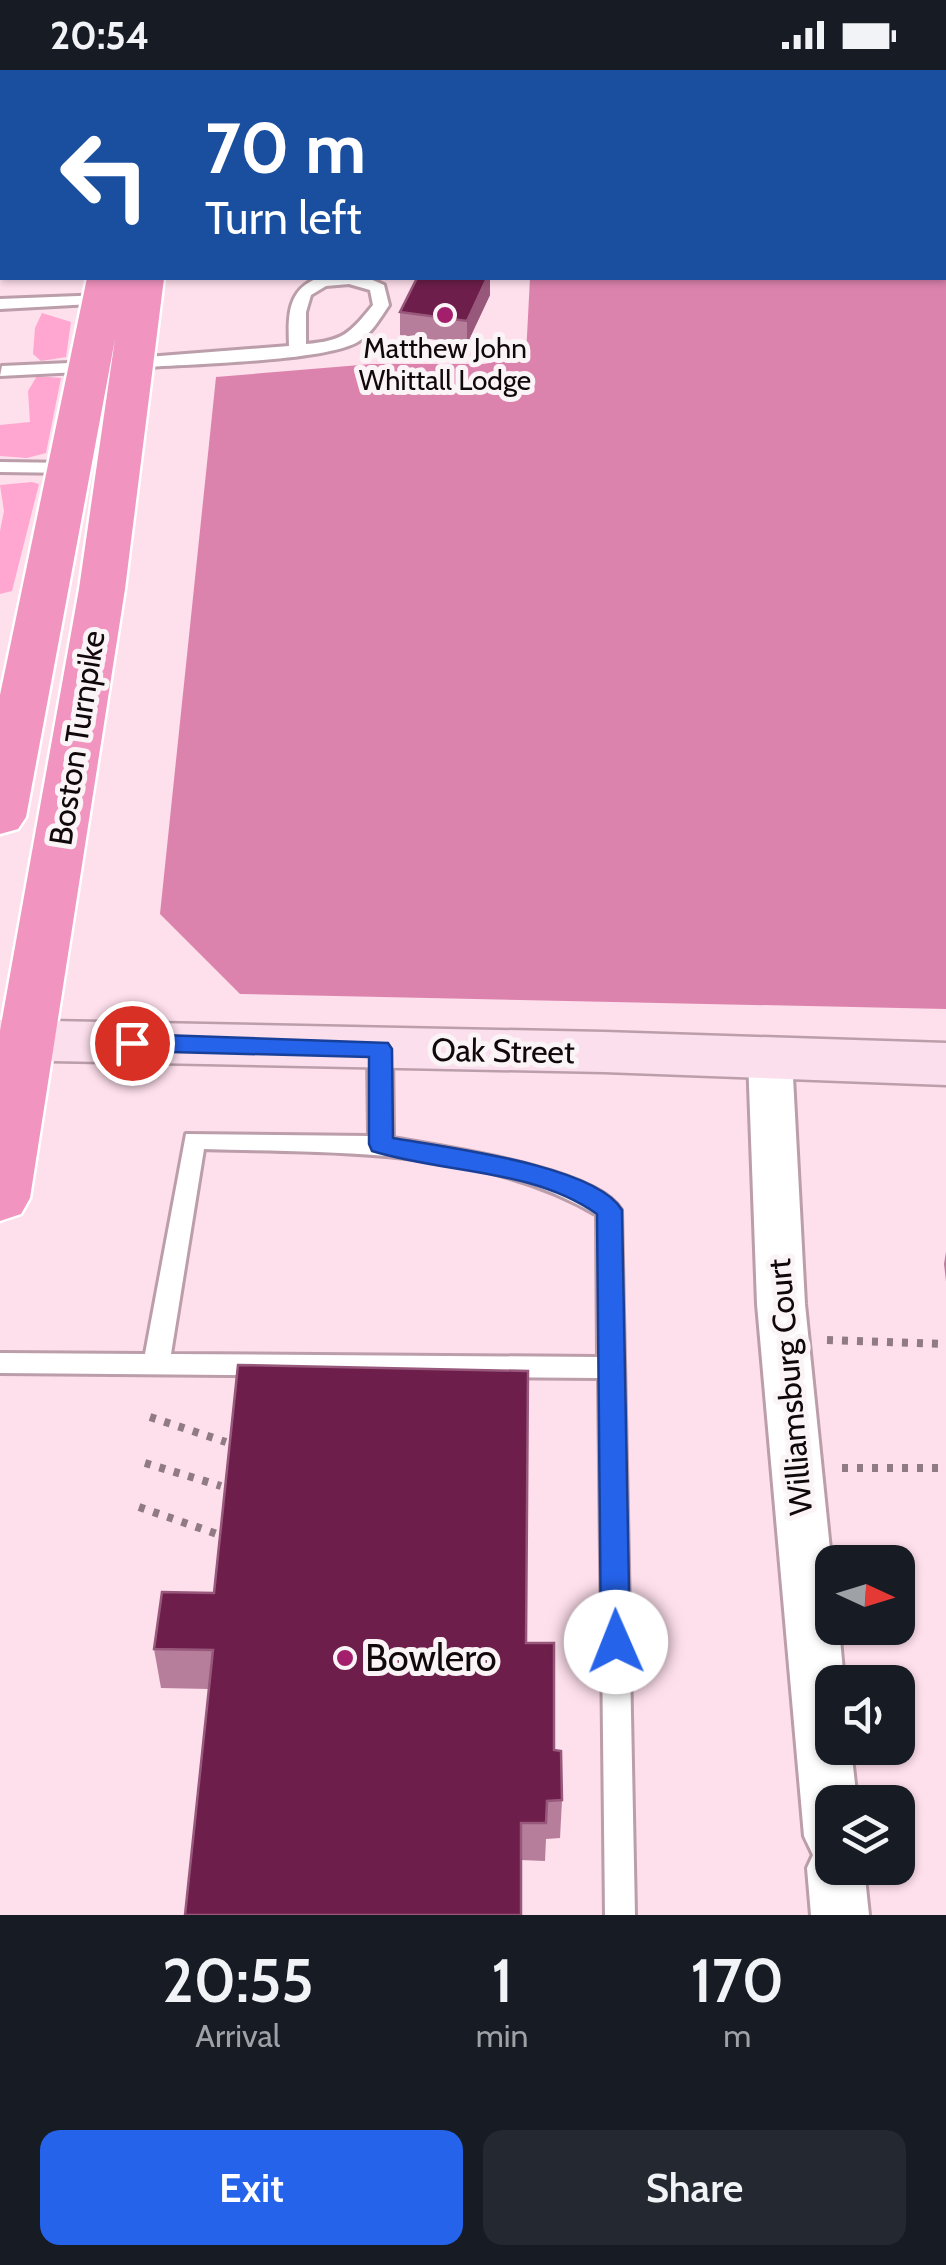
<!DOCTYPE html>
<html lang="en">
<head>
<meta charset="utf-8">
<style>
	body { margin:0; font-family:Cabin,sans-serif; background:#242831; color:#f1f3f6; height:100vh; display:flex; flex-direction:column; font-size:38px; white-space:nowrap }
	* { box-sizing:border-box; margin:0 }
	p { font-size:32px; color:#9ea1a6 }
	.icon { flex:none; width:55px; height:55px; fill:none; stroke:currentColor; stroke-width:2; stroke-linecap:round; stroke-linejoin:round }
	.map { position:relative; height:1845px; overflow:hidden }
	.sheet { display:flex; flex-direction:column; background:#171b24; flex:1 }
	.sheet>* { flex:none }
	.banner { position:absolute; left:0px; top:0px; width:948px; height:210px; box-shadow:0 2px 8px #0004; background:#1a4fa0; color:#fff; overflow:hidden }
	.needle { width:65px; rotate:94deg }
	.fabs { position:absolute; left:815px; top:1475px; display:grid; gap:20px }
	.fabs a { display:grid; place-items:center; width:100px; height:100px; border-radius:20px; background:#171b24; box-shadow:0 2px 8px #0004; font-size:50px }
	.pin { position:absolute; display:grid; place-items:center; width:85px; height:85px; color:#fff; margin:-42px; border:5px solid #fff; border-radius:50%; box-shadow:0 2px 10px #0007 }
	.me { position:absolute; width:110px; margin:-55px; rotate:359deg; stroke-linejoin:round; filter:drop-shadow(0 0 8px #0008) }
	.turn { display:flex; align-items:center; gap:35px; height:210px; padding:0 40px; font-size:45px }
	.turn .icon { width:130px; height:130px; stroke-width:2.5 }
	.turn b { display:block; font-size:70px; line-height:85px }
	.eta { display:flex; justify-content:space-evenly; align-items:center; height:170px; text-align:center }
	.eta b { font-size:60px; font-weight:600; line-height:70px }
	.primary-button { display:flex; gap:20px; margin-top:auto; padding:20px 40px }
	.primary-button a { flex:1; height:115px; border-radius:20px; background:#2563eb; color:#fff; font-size:40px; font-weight:600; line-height:115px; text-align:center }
	.primary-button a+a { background:#242831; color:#f1f3f6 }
	.status { display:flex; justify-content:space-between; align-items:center; height:70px; padding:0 50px; background:#171b24; direction:ltr }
	.status svg { height:28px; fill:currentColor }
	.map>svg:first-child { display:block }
	.green { fill:#ffa7d0 }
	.forest { fill:#dc83ad }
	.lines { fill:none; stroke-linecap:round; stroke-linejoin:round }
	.lane-casing { stroke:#bb9eaa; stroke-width:6 }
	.street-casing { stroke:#bb9eaa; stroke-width:6 }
	.secondary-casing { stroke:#bb9eaa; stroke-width:5 }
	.highway-casing { stroke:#fff; stroke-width:5 }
	.path { stroke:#907b84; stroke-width:8; stroke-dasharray:6 9; stroke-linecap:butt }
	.lane { fill:#fff; fill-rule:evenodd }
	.street { fill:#fff; fill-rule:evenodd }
	.secondary { fill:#fbdfec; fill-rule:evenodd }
	.highway { fill:#f194c0; fill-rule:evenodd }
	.wall { fill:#b67e9b }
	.shaded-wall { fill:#98587b }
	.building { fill:#6d1e4a; stroke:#98587b; stroke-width:2.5 }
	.route { fill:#2563eb; stroke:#184099; stroke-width:2.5 }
	.poi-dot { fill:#a31f6c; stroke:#fbf4f7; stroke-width:4 }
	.labels { text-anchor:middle; stroke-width:10; stroke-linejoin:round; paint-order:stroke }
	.far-poi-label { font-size:28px; fill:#11080c; stroke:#fbf4f7 }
	.street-label { font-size:32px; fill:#11080c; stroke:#fbf4f7 }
	.near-poi-label { font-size:38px; fill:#11080c; stroke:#fbf4f7; text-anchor:start }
</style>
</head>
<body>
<div class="status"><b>20:54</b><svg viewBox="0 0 49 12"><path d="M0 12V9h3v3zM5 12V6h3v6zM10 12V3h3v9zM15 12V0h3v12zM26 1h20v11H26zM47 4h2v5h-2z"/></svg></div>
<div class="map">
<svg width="946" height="1845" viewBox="0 0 946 1845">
	<rect width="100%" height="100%" fill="#fedfec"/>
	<path class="green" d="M42,243L71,252L66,287L41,291L33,284L35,258Z
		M37,306L61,308L46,383L27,388L0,386V355L30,352L28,321Z
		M32,412L39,414L12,521L0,524V461L4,441L0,415Z"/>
	<path class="forest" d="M841,0H946V939L240,924L160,844L216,307L372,294H484L526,285L530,208H945V2H825Z"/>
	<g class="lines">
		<defs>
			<path id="lane" d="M2,78V90L0,91V79Z
				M0,191H2V201H0Z
				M318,208H368L384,215L389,235C381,247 371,264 359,271C328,292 180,294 134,298L126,293L134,288L289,276C288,246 287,220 318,208ZM349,214L370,220L373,235C350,263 344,271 306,274V242L311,225L326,216Z
				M104,225L110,227V233L0,239V229Z
				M92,292L98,293V301L0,306L2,296Z
				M0,392L72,393L81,398L72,403L0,402Z
				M380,971L392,979L393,1068C441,1077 597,1098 621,1140L635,1845H605L599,1308L0,1303V1283L145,1284L186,1064L369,1066L368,979ZM204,1079C333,1083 483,1077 597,1145L598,1287L171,1284Z"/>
			<path id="street" d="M0,44H2V60H0Z
				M770,972L785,977L792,988L805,1234L832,1499V1558H839L844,1612H832V1678H851L857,1732H832V1798H864L869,1845H811L807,1798L813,1785L804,1766L757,1234L748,988L755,977Z"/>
			<path id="secondary" d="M0,950L604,962L946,973V1015L604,1002L0,990Z"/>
			<path id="highway" d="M87,208H164L125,519L30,1128L21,1144L0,1151V961L79,519L115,269L26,747L18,759L0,764V625Z"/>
		</defs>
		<use href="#lane" class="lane-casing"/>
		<use href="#street" class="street-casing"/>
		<use href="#secondary" class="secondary-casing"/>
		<use href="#highway" class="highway-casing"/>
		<path class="path" d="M827,1270L946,1274
			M150,1347L226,1372
			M145,1393L221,1416
			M842,1398H946
			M139,1437L217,1464"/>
		<use href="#lane" class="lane"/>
		<use href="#street" class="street"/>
		<use href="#secondary" class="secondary"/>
		<use href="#highway" class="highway"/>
	</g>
	<path class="wall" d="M417,208H490V225L467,274L400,265V242Z
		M946,1182V1211L944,1194Z
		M526,1573L554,1680L562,1730L560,1768L546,1769L545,1791L521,1790L209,1619L161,1618L154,1579Z"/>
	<path class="shaded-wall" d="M2,108V130L0,133V111Z
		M487,208H490V225L467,274V251Z"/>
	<path class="building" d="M0,92H2V108L0,111Z
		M417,208H487L467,251L400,242Z
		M238,1295L528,1301L526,1573H554V1680L561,1681L562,1730L547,1731L546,1753H521V1845H185L213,1580L154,1579L162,1522L214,1523Z"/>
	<path class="route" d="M132,964L388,973L392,979L393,1068C443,1077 596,1095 622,1140L630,1572L626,1580L616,1584L606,1580L601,1572L597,1144C531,1098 447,1104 372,1081L369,1074V987L132,981L121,973Z"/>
	<g class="poi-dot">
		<circle cx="445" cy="245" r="10"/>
		<circle cx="345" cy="1588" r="10"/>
	</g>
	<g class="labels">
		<g class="far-poi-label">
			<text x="445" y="288">Matthew John<tspan x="445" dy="32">Whittall Lodge</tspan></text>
		</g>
		<g class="street-label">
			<text transform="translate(77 668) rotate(-81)" y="11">Boston Turnpike</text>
			<text transform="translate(503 981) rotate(1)" y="11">Oak Street</text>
			<text transform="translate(790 1317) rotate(-95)" y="11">Williamsburg Court</text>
		</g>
		<g class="near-poi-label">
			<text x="365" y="1601">Bowlero</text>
		</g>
	</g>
</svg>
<div class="fabs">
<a><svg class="needle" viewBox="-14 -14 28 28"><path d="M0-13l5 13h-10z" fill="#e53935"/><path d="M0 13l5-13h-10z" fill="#9ea1a6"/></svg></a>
<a><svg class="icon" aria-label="sound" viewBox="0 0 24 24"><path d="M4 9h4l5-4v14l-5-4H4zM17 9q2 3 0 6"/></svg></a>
<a><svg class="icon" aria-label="layers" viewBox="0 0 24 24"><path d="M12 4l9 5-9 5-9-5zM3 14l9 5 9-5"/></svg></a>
</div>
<div class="pin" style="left:132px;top:973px;background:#d93025"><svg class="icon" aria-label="arrive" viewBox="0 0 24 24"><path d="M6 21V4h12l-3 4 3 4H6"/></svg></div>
<svg class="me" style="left:616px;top:1572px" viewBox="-20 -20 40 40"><circle r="19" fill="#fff"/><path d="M0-13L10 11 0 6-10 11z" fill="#2563eb"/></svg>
<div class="banner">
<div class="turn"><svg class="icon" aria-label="left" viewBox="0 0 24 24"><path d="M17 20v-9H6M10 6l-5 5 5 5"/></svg><div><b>70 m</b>Turn left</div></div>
</div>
</div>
<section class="sheet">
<div class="eta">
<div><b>20:55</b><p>Arrival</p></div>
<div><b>1</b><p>min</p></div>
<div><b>170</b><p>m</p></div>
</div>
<div class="primary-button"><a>Exit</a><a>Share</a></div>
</section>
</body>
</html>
